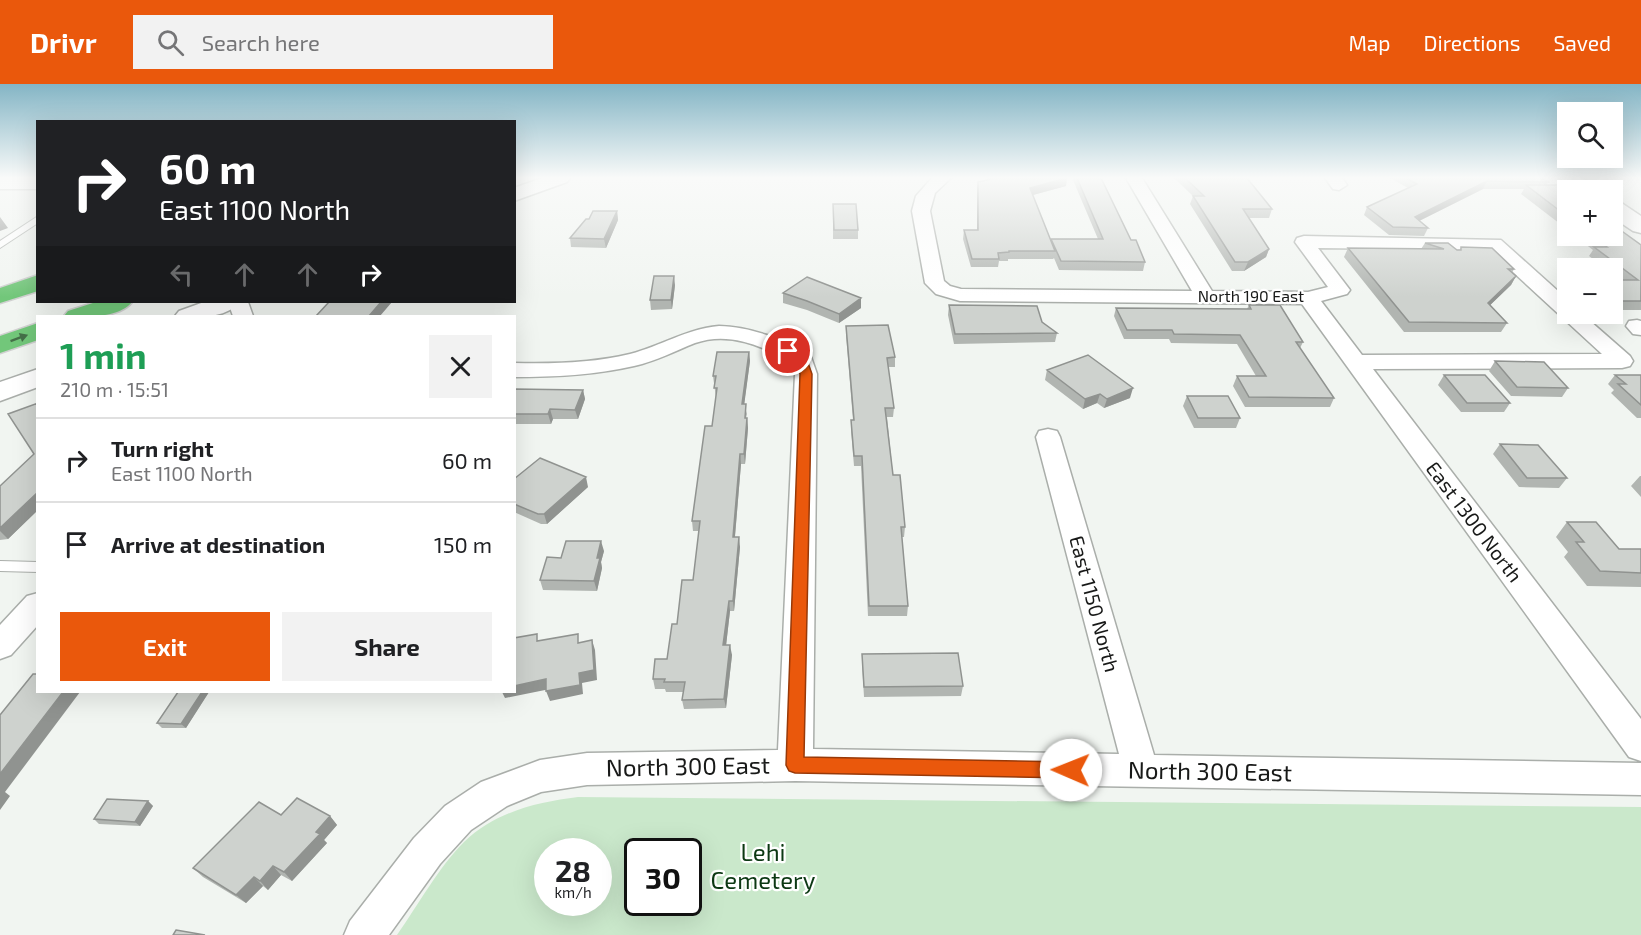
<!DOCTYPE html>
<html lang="en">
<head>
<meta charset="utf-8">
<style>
	body { margin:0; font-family:"Exo 2",sans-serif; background:#f2f2f2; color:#202124; height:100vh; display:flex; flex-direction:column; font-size:22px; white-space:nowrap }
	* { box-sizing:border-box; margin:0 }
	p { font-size:20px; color:#757577 }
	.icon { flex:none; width:33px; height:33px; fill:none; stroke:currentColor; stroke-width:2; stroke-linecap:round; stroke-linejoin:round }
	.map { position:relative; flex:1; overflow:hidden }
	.side { position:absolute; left:36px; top:231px; width:480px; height:378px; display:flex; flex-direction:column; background:#fff; border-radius:0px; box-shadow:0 6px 24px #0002 }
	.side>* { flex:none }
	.banner { position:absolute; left:36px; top:36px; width:480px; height:183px; border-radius:0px; box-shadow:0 6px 24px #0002; background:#202124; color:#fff; overflow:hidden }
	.fabs { position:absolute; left:1557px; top:18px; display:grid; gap:12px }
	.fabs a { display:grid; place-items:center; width:66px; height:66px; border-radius:0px; background:#fff; box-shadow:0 6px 24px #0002; font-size:30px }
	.speed { position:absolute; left:534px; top:754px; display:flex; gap:12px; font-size:30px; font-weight:700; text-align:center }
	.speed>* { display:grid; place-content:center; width:78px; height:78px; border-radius:50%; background:#fff; box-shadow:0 6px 24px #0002; line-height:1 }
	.speed small { font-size:15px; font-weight:400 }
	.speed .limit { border:3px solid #111; border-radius:9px; background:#fff; color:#111 }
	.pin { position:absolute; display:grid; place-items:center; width:51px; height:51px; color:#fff; margin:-26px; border:3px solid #fff; border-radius:50%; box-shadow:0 2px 6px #0007 }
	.me { position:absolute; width:66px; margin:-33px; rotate:271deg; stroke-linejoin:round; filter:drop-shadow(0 0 4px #0008) }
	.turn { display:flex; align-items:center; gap:21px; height:126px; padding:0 24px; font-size:27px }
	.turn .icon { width:78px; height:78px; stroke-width:2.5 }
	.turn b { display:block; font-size:42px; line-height:51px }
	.lanes { display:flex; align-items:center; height:57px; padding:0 24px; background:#0003; justify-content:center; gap:30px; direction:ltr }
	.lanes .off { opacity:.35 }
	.round { display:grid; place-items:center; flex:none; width:63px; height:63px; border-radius:0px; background:#f2f2f2 }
	.headline { display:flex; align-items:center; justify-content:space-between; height:102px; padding:0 24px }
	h1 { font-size:36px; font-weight:700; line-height:45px; color:#1e9e55 }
	.primary-button { display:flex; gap:12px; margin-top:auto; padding:12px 24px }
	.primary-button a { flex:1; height:69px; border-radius:0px; background:#ea580c; color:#fff; font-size:24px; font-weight:700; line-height:69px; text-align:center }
	.primary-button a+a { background:#f2f2f2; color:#202124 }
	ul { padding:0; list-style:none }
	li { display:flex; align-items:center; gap:18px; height:84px; padding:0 24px; border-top:2px solid #e0e0e0 }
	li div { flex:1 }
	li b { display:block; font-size:22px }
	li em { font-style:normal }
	header { display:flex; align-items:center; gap:36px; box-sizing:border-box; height:84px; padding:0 30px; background:#ea580c; color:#fff }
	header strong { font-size:28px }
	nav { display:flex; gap:33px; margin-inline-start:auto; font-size:21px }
	.search { width:420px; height:54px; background:#f2f2f2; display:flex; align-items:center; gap:15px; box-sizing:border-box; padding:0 21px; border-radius:0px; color:#757577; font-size:22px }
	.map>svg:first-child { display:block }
	.green { fill:#cae8cb; fill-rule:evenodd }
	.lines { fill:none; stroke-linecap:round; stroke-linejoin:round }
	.service-casing { stroke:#aaaeaa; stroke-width:2 }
	.minor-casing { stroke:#aaaeaa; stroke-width:3 }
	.tertiary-casing { stroke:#aaaeaa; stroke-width:3 }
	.motorway-casing { stroke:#d1d1d1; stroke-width:3 }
	.service { fill:#fff; fill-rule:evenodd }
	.minor { fill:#fff; fill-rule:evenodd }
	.tertiary { fill:#fff; fill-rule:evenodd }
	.motorway { fill:#72c77a; fill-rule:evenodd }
	.wall { fill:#b1b5b1 }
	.shaded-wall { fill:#909390 }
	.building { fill:#ced2ce; stroke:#909390; stroke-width:1.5 }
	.oneway { fill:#457049 }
	.route { fill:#ea580c; stroke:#983908; stroke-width:1.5 }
	.labels { text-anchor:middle; stroke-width:4.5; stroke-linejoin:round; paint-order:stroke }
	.far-street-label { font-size:16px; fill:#181918; stroke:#fff }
	.street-label { font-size:20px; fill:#181918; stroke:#fff }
	.near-street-label { font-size:24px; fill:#181918; stroke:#fff }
	.near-park-label { font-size:24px; fill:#0c3813; stroke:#fff }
</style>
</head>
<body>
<header>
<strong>Drivr</strong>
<div class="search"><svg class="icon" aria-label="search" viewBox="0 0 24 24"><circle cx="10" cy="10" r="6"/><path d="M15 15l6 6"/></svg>Search here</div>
<nav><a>Map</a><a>Directions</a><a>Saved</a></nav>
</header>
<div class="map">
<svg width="1641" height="851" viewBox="0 0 1641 851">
	<rect width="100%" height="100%" fill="#f1f5f1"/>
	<path class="green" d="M578,713L1641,723V851H397C418,821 439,783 464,758C495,728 537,718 578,713ZM548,768H598V819H548ZM638,768H688V819H638Z"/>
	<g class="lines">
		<defs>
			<path id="service" d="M38,132V139L0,164V157Z
				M0,477L38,478V488L0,487Z"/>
			<path id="minor" d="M932,94H951L935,109L930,127L944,197L950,202L961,205L1192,207L1126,94H1142L1212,207L1308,208L1328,203L1295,158L1297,154L1304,152L1501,156L1568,216V230H1582L1630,272L1633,277L1630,282L1622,284L1373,285L1641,635V677L1629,673L1302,220L960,217L936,210L925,199L912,127L916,112ZM1318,164L1489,166L1602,270L1362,271L1321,217L1347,210L1350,206Z
				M1325,94H1342L1347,101L1339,106L1333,105Z
				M228,218H248L253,232H233Z
				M1637,236L1641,237V251L1633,250L1626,242L1629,237Z
				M719,242C752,243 781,255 810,270L817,290L813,665L1119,670L1036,353L1039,347L1048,345L1057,347L1060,353L1154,671L1641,679V711L795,697L587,701L541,708L507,722L471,746L440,780L389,851H344L350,837L414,754L445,722L481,698L540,676L587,669L778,666L795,290L792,278C762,262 729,247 695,259C675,267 656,277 634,282C595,291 555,293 514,293V279C553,280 593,279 630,270C661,262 686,245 719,242Z
				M38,509V541L11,571L0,575V541L27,512Z"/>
			<path id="tertiary" d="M0,94H38V105H0Z
				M542,94H570L567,98L514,117V104Z
				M1560,94H1583L1597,106H1574Z
				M1612,117L1620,118L1641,132V149L1633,147L1612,133Z
				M204,218H239C227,235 194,234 175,232L179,227Z
				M38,285V303L0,317V298Z"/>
			<path id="motorway" d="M38,191V207L0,219V204Z
				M96,218H132C120,234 82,234 64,232L68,227Z
				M38,239V256L0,269V252Z"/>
		</defs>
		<use href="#service" class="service-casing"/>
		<use href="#minor" class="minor-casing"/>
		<use href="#tertiary" class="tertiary-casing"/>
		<use href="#motorway" class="motorway-casing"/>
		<use href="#service" class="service"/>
		<use href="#minor" class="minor"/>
		<use href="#tertiary" class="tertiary"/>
		<use href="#motorway" class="motorway"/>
	</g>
	<path class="wall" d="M1067,94L1066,102L1033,111L1051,157L1098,155L1073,96V94H1101L1131,156L1145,178L1143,187L1059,186L1054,174L1053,175H1008V177H999L998,183H971L963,155L964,146H977V106L978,98Z
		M1174,94H1247L1272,125L1269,134H1249L1269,165L1266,173L1244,187H1232L1190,120L1193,112Z
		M1390,94H1542L1548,98L1546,101L1568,108V146L1521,110L1524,105H1483L1419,137L1428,144L1424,152L1389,151L1364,131L1367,123L1408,104Z
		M833,120L858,146V155H833Z
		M617,127L618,136L606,164L571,163L570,154L589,135Z
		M1575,152H1612L1641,161V226H1612V196H1620L1612,191V184H1605L1589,172L1593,166Z
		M1425,159L1457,166H1460L1461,163L1514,185L1512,189L1516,192L1511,201L1490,221L1507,239L1501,248H1404L1344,173L1348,164L1421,165Z
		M675,201L672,225L651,226L650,216Z
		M783,209L861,224L839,239L807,226L783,219Z
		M949,221L1042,238L1057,249L1055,258L954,260L948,231Z
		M1249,221L1303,258L1300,264L1334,314L1330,323H1245L1233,302L1237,292H1256L1237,260L1171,259L1169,255H1124L1114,232L1116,224L1247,225Z
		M846,242L895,273V283H888L894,324L893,333H887L893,391L905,443L904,453H902L908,522L907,532H868L861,382H854L851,346V336H853L846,251Z
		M749,268L750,277L744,320L747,330L746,334H747L748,344L745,380H741L735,453L740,463L734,527H730L726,561L732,571L726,624L684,625L682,616L683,608H666L665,605H655L653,595L667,575L677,540L693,496L699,447H693L692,437L712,342L716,314L713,292Z
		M1495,277L1568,304L1562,313L1511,312L1489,287Z
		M1047,286L1130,314L1104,324L1097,319L1083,325L1045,296Z
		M1444,291L1510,319L1504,328H1461L1438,301Z
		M1615,291H1641V334H1637L1611,309L1614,306L1608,300Z
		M514,305L583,306L585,315L578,335H553L551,340H514Z
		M1187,312L1240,334L1236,344H1194L1183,322Z
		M38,319V426L8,455L0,456V402L34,370Z
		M1500,360L1567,394L1559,404L1519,403L1493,370Z
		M1640,392H1641V413L1631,402Z
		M514,395L588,403L547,440H541L514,428Z
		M1567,438L1619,465H1641V503L1587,502L1564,473L1568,468L1556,453Z
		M604,467L601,478L602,484L597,507L543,506L540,496L561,474Z
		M862,570L963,602L961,612L864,613L862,579Z
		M178,608H209L186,644H162L157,639Z
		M148,717L153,722L140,742L99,740L94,735Z
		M281,731L330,732L337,741L324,756L327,759L292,797L281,791L268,806L263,802L246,819L203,793L193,784Z"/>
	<path class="shaded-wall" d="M1067,94L1066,102L1029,112L1030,104Z
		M1487,97L1483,105L1411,141L1415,133Z
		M617,127L618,136L606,164L604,155Z
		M0,133L8,144L0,147Z
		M1269,165L1266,173L1244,187L1248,178Z
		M674,192L675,201L672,225L671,216Z
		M1516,192L1511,201L1483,228L1488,219Z
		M861,214V224L839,239V230Z
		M381,218H392L380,232H369Z
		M749,268L750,277L743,330L742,320Z
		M1133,304L1130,314L1104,324L1107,315Z
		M583,306L585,315L578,335L575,326Z
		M1100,310L1097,319L1083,325L1085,315Z
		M550,325L553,335L551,340L548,330Z
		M747,334L748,344L745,380L744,370Z
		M740,370L741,380L734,463L733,453Z
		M586,393L588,403L547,440L544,430Z
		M38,408V426L8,455L0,447V444Z
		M739,453L740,463L734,527L733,517Z
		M601,457L604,467L601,478L602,484L597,507L594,497L597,474Z
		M729,517L730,527L725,571L723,561Z
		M592,556L595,566L597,596L582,599L583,610L550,617L546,607L579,589Z
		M730,561L732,571L726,624L724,615Z
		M546,595L550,605L505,614L502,608H514V602Z
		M63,608H80L5,708L10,712L0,726V690Z
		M202,608H209L186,644L181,640Z
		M148,717L153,722L140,742L135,738Z
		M330,732L337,741L324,756L327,759L292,797L284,788L316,748Z
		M273,782L281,791L268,806L260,797Z
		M254,793L263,802L246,819L236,811Z"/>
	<path class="building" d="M995,94H1067L1030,104L1055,167H1009V168L998,169L999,175H972L964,146H978V98Z
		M1077,94H1101L1131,156H1136L1145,178L1061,177L1051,155H1103Z
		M1185,94H1247L1272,125H1243L1269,165L1248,178H1235L1193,112H1204Z
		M1406,94H1542L1548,98L1487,97L1415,133L1428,144L1393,143L1367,123L1417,100Z
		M1526,101H1559L1568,108V133Z
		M833,120H856L858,146H834Z
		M593,127H617L604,155L570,154L586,135H589Z
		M1612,140L1641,161V217H1615L1612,215V196H1638L1594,163H1607L1592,152H1612Z
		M1425,159H1448L1457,166H1461V163L1492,164L1514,185H1508L1516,192L1488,219L1507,239L1409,238L1348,164L1444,165Z
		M654,192H674L671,216H650Z
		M807,193L861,214L839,230L807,217L783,209Z
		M329,218H381L369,232H316Z
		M949,221L1037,222L1042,238L1057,249L955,250Z
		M1249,221H1280L1303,258H1296L1334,314L1249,313L1237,292H1266L1240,251L1174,250L1172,246H1127L1116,224L1251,225Z
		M888,241L895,273L887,274L894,324H885L893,391H900L905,443H901L908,522H869L862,372H854L851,336H854L846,242Z
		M717,268H749L742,320H746L745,334H747L744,370H740L733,453H739L733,517H729L723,561H730L724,615L682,616L685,598H664L665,595H653L655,575H667L672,540H677L682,496H693L700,437H692L705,342H712L717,304H714L716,292H713Z
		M1088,271L1133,304L1107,315L1100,310L1085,315L1047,286Z
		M1495,277L1544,278L1568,304L1517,303Z
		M1444,291H1485L1510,319H1467Z
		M1615,291H1641V321L1618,300H1626Z
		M514,305L583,306L575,326L550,325L548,330H514Z
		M1187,312H1228L1240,334H1198Z
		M38,319V408L0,444V402L34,370L8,330Z
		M1500,360L1538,361L1567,394H1527Z
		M540,374L586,393L544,430H538L514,420V395Z
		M1567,438H1596L1619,465H1641V489L1600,487L1576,458H1584Z
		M566,457H601L597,474H600L594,497L540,496L547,473L561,474Z
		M537,550V557L578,550V559L592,556L594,586L579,589L580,601L546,607V595L514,602V554Z
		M958,569L963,602L864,603L862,570Z
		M33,590H38V608H63L0,690V631Z
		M178,608H202L181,640L157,639Z
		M297,714L330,732L316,748L320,750L284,788L273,782L260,797L254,793L236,811L193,784L259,718L281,731Z
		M107,715L148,717L135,738L94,735Z
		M176,846L205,851H173Z"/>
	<defs><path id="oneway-solid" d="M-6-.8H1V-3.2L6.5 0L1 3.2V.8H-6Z" transform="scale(1.5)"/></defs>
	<use class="oneway" href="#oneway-solid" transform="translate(19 254) rotate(-20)"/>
	<linearGradient id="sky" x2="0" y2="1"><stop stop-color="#84b5c5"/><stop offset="0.44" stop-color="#f9faf9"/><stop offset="1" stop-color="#f9faf9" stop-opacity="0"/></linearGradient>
	<rect width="1641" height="213" fill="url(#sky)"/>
	<path class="route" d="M788,264L806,273L812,290L804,673L1071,678L1078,680L1080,686L1078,692L1071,694L795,689L789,687L786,681L800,290L797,277L783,267Z"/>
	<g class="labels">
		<g class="far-street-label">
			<text x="1251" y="218">North 190 East</text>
		</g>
		<g class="street-label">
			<text transform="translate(1474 438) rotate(53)" y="7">East 1300 North</text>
			<text transform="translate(1094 520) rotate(75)" y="7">East 1150 North</text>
		</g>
		<g class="near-street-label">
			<text transform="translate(688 683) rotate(-1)" y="8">North 300 East</text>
			<text transform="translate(1210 688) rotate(1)" y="8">North 300 East</text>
		</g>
		<g class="near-park-label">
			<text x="763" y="777">Lehi<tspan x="763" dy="28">Cemetery</tspan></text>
		</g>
	</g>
</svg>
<div class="fabs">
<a><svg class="icon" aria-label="search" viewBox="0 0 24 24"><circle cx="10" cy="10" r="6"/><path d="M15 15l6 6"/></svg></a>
<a>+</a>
<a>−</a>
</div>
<div class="speed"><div>28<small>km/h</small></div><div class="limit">30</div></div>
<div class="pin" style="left:788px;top:267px;background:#d93025"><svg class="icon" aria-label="arrive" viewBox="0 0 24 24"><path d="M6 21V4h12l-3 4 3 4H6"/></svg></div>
<svg class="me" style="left:1071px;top:686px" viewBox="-20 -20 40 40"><circle r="19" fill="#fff"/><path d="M0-13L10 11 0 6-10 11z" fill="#ea580c"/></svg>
<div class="banner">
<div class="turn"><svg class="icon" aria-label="right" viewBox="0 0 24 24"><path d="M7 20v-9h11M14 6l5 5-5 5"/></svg><div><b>60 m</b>East 1100 North</div></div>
<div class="lanes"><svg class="icon off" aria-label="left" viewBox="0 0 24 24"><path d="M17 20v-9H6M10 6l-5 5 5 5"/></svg><svg class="icon off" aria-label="ahead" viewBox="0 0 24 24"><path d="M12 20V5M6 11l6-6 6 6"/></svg><svg class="icon off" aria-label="ahead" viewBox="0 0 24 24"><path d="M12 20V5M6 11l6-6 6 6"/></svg><svg class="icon" aria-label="right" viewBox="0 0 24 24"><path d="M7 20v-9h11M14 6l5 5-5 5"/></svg></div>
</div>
<section class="side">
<div class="headline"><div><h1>1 min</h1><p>210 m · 15:51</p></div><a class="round"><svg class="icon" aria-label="close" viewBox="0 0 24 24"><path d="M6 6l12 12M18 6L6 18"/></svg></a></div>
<ul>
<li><svg class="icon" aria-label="right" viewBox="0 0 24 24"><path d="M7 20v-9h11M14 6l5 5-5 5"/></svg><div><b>Turn right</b><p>East 1100 North</p></div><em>60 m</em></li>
<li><svg class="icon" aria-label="arrive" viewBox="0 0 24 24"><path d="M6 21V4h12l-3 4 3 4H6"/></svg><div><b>Arrive at destination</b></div><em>150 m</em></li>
</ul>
<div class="primary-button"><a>Exit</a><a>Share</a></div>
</section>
</div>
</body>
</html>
